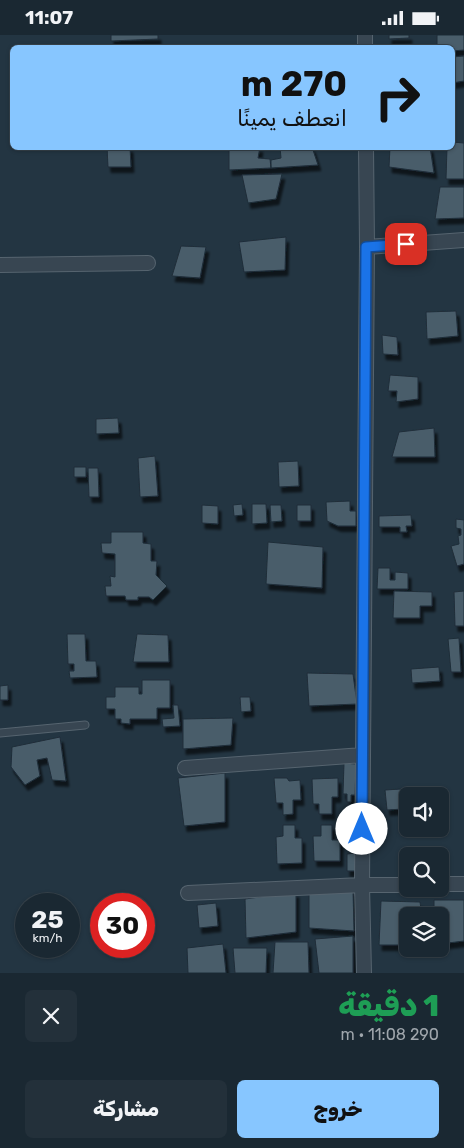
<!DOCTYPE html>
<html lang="ar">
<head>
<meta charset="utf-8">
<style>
	body { margin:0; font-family:Rubik,Vazirmatn,sans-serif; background:#23303a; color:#f1f3f6; direction:rtl; height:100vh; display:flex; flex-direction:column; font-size:19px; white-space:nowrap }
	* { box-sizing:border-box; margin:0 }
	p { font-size:16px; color:#9fa6ac }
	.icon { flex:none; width:28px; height:28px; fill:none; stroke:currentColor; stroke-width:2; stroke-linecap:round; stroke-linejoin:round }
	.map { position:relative; height:938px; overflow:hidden; direction:ltr }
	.details { display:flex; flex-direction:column; background:#1a2832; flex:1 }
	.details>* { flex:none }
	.guide { position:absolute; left:10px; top:10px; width:445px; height:105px; border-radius:8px; box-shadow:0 1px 4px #0004,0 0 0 1px #38444d; direction:rtl; background:#87c6ff; color:#111; overflow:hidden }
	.fabs { position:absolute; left:399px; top:752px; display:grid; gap:10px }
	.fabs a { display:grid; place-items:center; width:50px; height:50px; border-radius:8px; background:#1a2832; box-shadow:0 1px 4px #0004,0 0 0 1px #38444d; font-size:25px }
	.speed { position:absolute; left:15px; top:858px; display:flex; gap:10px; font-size:25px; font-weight:700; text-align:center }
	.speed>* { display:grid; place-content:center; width:65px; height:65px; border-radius:50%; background:#1a2832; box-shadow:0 1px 4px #0004,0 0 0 1px #38444d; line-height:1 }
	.speed small { font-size:12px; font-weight:400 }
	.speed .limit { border:8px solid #d22; background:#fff; color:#111 }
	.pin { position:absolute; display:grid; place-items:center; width:42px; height:42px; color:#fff; margin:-21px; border-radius:10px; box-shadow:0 2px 8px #0006 }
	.me { position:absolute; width:55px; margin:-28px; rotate:0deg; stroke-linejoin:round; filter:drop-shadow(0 0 4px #0008) }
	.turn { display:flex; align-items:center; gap:18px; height:105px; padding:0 25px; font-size:22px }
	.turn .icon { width:65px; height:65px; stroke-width:2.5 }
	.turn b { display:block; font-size:35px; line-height:42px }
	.round { display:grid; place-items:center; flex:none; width:52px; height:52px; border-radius:8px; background:#23303a }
	.head { display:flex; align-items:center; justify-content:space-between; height:85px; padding:0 25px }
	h1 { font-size:30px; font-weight:800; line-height:38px; color:#1e9e55 }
	.button { display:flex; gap:10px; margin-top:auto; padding:10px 25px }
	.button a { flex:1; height:58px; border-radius:8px; background:#87c6ff; color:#111; font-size:20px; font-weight:800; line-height:58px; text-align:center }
	.button a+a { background:#23303a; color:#f1f3f6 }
	.status { display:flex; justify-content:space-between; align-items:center; height:35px; padding:0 25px; background:#1a2832; direction:ltr }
	.status svg { height:14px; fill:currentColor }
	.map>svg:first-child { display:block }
	.building { fill:#495d6b; stroke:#1f2d39; filter:url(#shadow) }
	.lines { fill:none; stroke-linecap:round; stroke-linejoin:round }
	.lane-casing { stroke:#56646f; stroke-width:9 }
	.street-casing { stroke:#56646f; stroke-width:16 }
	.lane { stroke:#384652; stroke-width:7 }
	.street { stroke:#384652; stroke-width:14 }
	.route-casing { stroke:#114b97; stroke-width:12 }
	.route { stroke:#1a73e8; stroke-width:9 }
</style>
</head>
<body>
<div class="status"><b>11:07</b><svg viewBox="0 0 49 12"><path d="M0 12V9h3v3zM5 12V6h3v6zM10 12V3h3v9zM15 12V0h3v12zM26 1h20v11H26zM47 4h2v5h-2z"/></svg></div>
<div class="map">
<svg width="464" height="938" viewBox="0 0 464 938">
	<defs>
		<filter id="shadow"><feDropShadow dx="3" dy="5.5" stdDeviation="1" flood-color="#0009"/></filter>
	</defs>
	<rect width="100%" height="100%" fill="#233542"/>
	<path class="building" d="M111,0H158V4L111,6Z
		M389,0H409V3L389,4Z
		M437,0H464V15L452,16V12H434L437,10Z
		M464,21V46L452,48V22Z
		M452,107L464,108V144H446L447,112H452Z
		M107,112H130L131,132H108Z
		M229,112H260L258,123L270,124L271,133L229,135Z
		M280,112H312L318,130L271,133V125L281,123Z
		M390,112H430L434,138L389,132Z
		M282,139L276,164L248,168L242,140Z
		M440,152H464V183L435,184Z
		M286,202L285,235L244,237L239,207Z
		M181,211L206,212L200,243L172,241Z
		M456,276L458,301L427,304L426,277Z
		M382,300L397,302L398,320L383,319Z
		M390,340L418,342V364L396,367L397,356H388Z
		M118,383L119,398L96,399V384Z
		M434,393L435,422H392L399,397Z
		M155,421L158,461L140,462L138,423Z
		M298,426L299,451L279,452L278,427Z
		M74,432H86V442H74Z
		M88,433H98L99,462H89Z
		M350,466V476H356V491H338L327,486L326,467Z
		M242,469L243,480L234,481L233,470Z
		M252,469H266L267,488L252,489Z
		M202,470L218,471V489L202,488Z
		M270,470H281L282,486L271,487Z
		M297,470H311V486H297Z
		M411,480L412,491H406L407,497H400V492H379V481Z
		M456,484L464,485V529L457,531L451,511L459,509L458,501L461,500V494L456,493Z
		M111,497H143V508L151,509V526H157L156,540L167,551L153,565L149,562H138V565H126L125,561H106L105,551H111L110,541L115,542V519L102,518L101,508H111Z
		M268,507L323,512L322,553L266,549Z
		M378,533H390V545H395V537L408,538V554H377Z
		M394,556L432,557V571H420V583H393Z
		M464,556V591H455L454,557Z
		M67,599H85L86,626H96L97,642L70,643L69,636H74V629H68Z
		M137,599L168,600L169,627H133Z
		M459,603L461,637H451L448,604Z
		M439,632L440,646L412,648L411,634Z
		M307,638L353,639L357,669L309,671Z
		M142,645H170V673H157V684H130V689L121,688V684H115V674H106V662H115V652H139V659H142Z
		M8,650V665H0V651Z
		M240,662H250L251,676L241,677Z
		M173,670H178L180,691L163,692L162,684L174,683Z
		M233,683L231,710L183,714V684Z
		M60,702L66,746L52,745L47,723L37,725L40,741L25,750L11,732L12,712Z
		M344,728L356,729L355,760H351V767H347V759H343Z
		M225,738V787L184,791L178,743Z
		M274,743H287L289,746L300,745L301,765H293V779L283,780V768H276Z
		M338,743V762H332V779H319V769H313L312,744Z
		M401,754L403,774L387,775L385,755Z
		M356,769V778L347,779V770Z
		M283,790H295V803H302V828L277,829L276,802L283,801Z
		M321,790H332V805H340V826H314L313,801H321Z
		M356,818V836H347V819Z
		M353,855L354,896L309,893V858Z
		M296,857V897L246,903L245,864Z
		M434,865H464V906L440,909V881H434Z
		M381,866L420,867L422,881H408V910H379Z
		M216,868L218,891L199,893L197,870Z
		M353,901V938H319L315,904Z
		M275,907H308L309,938H273Z
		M223,909L226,938H188L187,913Z
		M233,913H267L266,938H235Z"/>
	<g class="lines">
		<defs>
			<path id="lane" d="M0,698L85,690"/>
			<path id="street" d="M365,0V12
				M367,212L464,205
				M0,230L148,228
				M185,733L363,720
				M440,849H464
				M188,858L362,850H408
				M364,938L362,850L367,212L366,112"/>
		</defs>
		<use href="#lane" class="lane-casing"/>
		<use href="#street" class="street-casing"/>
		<use href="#lane" class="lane"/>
		<use href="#street" class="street"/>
	</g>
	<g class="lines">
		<defs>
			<path id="route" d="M362,794L366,212L406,209"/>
		</defs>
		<use href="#route" class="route-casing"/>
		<use href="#route" class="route"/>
	</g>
</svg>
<div class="fabs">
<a><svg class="icon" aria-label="sound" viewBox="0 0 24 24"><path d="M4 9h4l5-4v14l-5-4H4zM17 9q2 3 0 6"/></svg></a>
<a><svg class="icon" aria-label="search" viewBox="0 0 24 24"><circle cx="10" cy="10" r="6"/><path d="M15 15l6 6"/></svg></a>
<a><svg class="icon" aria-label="layers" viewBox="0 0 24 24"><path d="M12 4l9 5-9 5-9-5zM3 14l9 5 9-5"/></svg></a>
</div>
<div class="speed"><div>25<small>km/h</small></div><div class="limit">30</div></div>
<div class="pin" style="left:406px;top:209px;background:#d93025"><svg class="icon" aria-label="arrive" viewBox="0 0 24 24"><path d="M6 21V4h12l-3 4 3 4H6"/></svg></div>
<svg class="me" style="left:362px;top:794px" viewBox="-20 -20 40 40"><circle r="19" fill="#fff"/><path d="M0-13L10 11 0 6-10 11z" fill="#1a73e8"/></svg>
<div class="guide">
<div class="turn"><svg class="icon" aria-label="right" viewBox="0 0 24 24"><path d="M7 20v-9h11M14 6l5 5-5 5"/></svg><div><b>270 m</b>انعطف يمينًا</div></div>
</div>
</div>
<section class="details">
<div class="head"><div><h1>1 دقيقة</h1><p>290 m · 11:08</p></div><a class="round"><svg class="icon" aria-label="close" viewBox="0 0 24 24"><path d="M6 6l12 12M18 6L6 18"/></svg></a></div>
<div class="button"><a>خروج</a><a>مشاركة</a></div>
</section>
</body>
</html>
